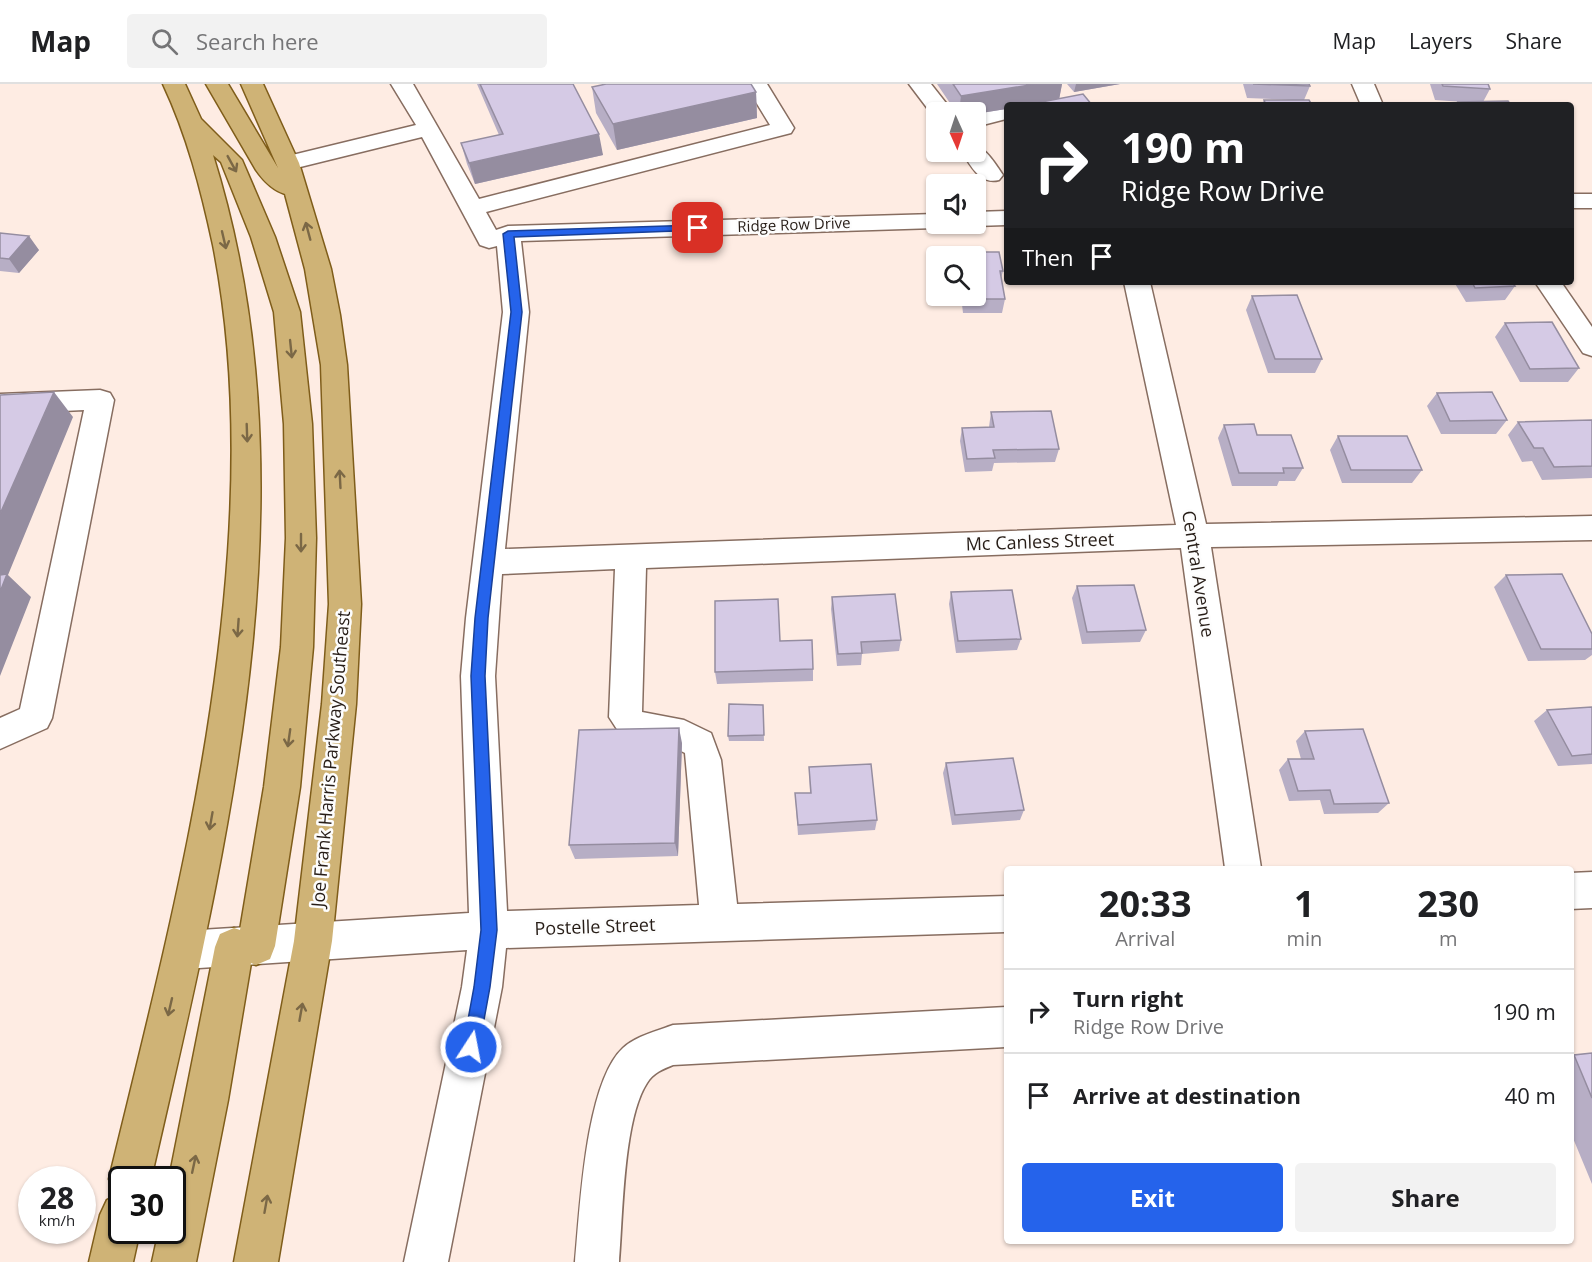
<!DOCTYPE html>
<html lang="en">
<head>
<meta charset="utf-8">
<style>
	body { margin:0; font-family:"Open Sans",sans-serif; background:#f2f2f2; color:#202124; height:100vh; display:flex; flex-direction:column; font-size:22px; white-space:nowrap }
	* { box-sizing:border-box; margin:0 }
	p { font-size:20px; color:#757577 }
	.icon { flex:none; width:33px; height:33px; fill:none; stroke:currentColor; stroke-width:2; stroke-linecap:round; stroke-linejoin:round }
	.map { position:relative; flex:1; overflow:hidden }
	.drawer { position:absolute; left:1004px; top:782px; width:570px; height:378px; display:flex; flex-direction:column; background:#fff; border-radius:6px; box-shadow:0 2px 4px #0004 }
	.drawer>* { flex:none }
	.top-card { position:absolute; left:1004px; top:18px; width:570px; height:183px; border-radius:6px; box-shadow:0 2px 4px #0004; background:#202124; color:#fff; overflow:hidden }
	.needle { width:39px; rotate:177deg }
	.tools { position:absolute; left:926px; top:18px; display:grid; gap:12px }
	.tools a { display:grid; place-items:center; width:60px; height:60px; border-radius:6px; background:#fff; box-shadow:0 2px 4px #0004; font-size:30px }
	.speed { position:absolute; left:18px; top:1082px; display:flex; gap:12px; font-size:30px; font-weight:700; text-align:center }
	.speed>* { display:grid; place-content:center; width:78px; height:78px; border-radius:50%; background:#fff; box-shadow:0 2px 4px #0004; line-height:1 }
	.speed small { font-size:15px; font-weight:400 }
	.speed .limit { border:3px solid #111; border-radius:9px; background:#fff; color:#111 }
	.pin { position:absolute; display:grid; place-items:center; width:51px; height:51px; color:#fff; margin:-26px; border-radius:12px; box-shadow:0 3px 9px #0006 }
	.me { position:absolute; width:66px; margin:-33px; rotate:11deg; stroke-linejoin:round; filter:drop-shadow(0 0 4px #0008) }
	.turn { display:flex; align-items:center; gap:21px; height:126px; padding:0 18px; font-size:27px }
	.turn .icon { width:78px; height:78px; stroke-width:2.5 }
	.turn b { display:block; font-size:42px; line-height:51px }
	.then { display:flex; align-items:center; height:57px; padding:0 18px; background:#0003; gap:12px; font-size:22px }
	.eta { display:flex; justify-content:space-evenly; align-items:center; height:102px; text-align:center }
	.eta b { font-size:36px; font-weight:700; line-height:42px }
	.button { display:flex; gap:12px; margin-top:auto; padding:12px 18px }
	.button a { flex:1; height:69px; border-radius:6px; background:#2563eb; color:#fff; font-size:24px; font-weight:700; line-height:69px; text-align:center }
	.button a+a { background:#f2f2f2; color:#202124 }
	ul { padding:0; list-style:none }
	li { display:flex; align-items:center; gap:18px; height:84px; padding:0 18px; border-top:2px solid #e0e0e0 }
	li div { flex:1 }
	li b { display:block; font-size:22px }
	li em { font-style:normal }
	header { display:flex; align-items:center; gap:36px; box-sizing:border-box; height:84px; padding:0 30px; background:#fff; border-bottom:2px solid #e0e0e0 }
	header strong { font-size:28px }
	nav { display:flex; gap:33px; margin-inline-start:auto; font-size:21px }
	.search { width:420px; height:54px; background:#f2f2f2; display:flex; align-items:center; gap:15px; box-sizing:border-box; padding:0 21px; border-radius:6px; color:#757577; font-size:22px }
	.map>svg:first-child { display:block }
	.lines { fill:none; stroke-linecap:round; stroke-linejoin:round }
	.minor-casing { stroke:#876d60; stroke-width:3 }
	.major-casing { stroke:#7f5d1a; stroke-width:3 }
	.minor { fill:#fff; fill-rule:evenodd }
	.major { fill:#cfb376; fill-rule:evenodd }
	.wall { fill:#b7aec5 }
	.shaded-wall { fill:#958da0 }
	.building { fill:#d5cae5; stroke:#958da0; stroke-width:1.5 }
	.oneway { stroke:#7b6846 }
	.route { fill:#2563eb; stroke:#184099; stroke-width:1.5 }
	.labels { text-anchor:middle; stroke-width:5; stroke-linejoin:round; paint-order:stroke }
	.far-street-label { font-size:15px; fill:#271d17; stroke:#fdfdfd }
	.street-label { font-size:18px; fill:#271d17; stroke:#fdfdfd }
</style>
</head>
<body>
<header>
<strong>Map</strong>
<div class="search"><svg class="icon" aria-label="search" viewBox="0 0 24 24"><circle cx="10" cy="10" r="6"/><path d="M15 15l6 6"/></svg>Search here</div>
<nav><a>Map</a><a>Layers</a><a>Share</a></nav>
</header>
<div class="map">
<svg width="1592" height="1178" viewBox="0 0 1592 1178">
	<rect width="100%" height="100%" fill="#feece3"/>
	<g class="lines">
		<defs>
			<path id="minor" d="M391,0H413L479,115L770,41L745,0H767L794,44L791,49L486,128L496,146L508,142L936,130V140H946L936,144L521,157L529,228L505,465L1176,441L1124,198H1150L1206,440L1592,432V456L1211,463L1261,784H1225L1181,464L646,484L642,628L684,636L711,649L721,676L737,820L1006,812V848L506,864L502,903L448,1178H404L462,903L467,866L184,885L170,879L165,866L170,853L184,847L469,829L461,592L466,534L503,228L497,162L489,164L480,161L422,53L288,86L280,84L277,79L280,74L416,41ZM615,485L609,633L622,653L677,665L685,669L699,821L507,827L495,592L502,490Z
				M909,0H931L953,28H936V33H934Z
				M1352,0H1374L1383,21H1361Z
				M1006,22V35L975,43V29Z
				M975,62C987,65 996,81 1003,91L999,96C980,101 971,82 962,68H975Z
				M1570,110H1592V124H1570Z
				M1006,127V141L975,142L966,140H975V128Z
				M1535,198H1561L1592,243V272L1583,269Z
				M100,306L110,309L114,316L52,634L47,644L0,665V634L20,625L84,326L0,330V310Z
				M1592,788V824L1570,825V789Z
				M1006,923V963L673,981C663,985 653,989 647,999C623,1036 623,1132 619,1178H575C580,1127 585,999 623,964C636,952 657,947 673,941Z"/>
			<path id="major" d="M163,0H185L201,35L242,76L275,153L300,228L312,340L316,454L313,563L300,703L275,862L270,875L256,881L251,879L228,1016L196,1178H152L159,1146H172V1095H169L215,863L220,850L234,844L240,846L264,703L281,563L286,454L284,340L274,228L251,153L221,78L213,71C318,408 227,762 151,1095H122V1146H140L133,1178H89L100,1131L107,1116L117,1111L109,1095C160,885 213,685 228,468C235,365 233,262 213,161C201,105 187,51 163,0Z
				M206,0H228L278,84L241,0H263L299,79L331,185L340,231L347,281L361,520L356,620L332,857L278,1178H234L294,857L322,620L329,520L321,281L305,185L285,110C272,106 263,96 256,86Z"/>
		</defs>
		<use href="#minor" class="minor-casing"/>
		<use href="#major" class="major-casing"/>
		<use href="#minor" class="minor"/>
		<use href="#major" class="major"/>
	</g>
	<path class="wall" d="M477,0H573L603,71L475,100L467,80L461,59L499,51Z
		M937,0H1062L1059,15L1006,21V25L975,30V28H956Z
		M1067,0H1120L1074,8Z
		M1243,0H1309L1310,2L1304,16L1312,21H1262L1264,16H1292L1247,14Z
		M1430,0H1489L1490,5L1483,18L1511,21H1457L1458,18H1464L1435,16Z
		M592,3L756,8L757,34L617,66L596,29Z
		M0,149L39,166L19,189L0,187Z
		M959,168H999L1003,187L1001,194L1005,215L1002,229H963L961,212H975V172H958Z
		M1454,198H1512L1515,202L1505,216L1466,218Z
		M1252,212L1322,275L1315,289H1268L1246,226Z
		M1505,239L1579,284L1568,298H1520L1495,253Z
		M1437,309L1507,336L1496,350H1441L1427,322Z
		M991,328L1059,365L1055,378L994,379L992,387L965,388L960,357L962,344L989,343Z
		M1592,336V394L1542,396L1532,377L1522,378L1508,351L1518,338Z
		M1224,341L1257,351L1303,384L1295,397H1279L1277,402H1232L1218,354Z
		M1338,352L1422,386L1412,399H1342L1330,366Z
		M1506,491L1592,550V571L1585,576L1528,577L1494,503Z
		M1077,502L1146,546L1140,558L1082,560L1072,514Z
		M951,508L1021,555L1017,566L956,569L949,520Z
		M832,513L901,556L899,567L862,570L861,581L837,582L831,525Z
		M780,557L813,585V597L717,600L715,588Z
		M763,621L764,657H729L728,652Z
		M1592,623V680L1558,682L1534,637L1547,626Z
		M1305,647L1389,719L1378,729L1324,730L1320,716L1289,717L1279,686L1288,675H1301L1296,657Z
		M682,659L678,772L575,775L569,761Z
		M946,679L1024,726L1020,736L952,741L943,689Z
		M809,683L877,736L875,746L798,751L795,709H810Z
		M1592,969V1100L1570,1047V972L1574,971Z"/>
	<path class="shaded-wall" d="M1036,0H1062L1059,16L1029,21H1006V25L975,30V28H959L961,12Z
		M1076,0H1120L1074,8Z
		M756,8L757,34L617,66L613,40Z
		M599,50L603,71L475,100L469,79Z
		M29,152L39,166L19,189L9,175Z
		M54,308L73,333L8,491L31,513L0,592V430Z
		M679,644L682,659L678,772L675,759Z"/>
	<path class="building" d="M480,0H573L599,50L469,79L461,59L503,50Z
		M606,0H751L756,8L613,40L592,3Z
		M953,0H1036L961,12Z
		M1253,0H1309L1310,2Z
		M1442,0H1488L1490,5L1443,2Z
		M1083,10L1092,21H1026Z
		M1264,16H1309L1312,21H1266Z
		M1508,17L1511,21H1460L1458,18Z
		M0,149L29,152L9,175L0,174Z
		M959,168H999L1003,187H1000L1005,215H965V212H975V172H959Z
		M1472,198H1512L1515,202L1475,204Z
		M1297,211L1322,275H1275L1252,212Z
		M1552,238L1579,284L1530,285L1505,239Z
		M54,308L0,430V311Z
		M1492,308L1507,336L1450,337L1437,309Z
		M1051,327L1059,365L993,366L995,374L967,375L962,344L994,343L991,328Z
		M1592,336V382L1554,383L1543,364H1534L1518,338Z
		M1254,340L1257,351H1291L1303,384H1283L1284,389H1239L1224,341Z
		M1338,352H1407L1422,386H1351Z
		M7,490L0,508V491Z
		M1562,490L1592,550V565H1541L1506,491Z
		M1134,501L1146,546L1087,548L1077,502Z
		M1012,506L1021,555L958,557L951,508Z
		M895,510L901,556L861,558L862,569L838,570L832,513Z
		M778,515L780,557L812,556L813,585L715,588V517Z
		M729,620L763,621L764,651L728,652Z
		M1592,623V670L1572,672L1547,626Z
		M679,644L675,759L569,761L579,646Z
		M1363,645L1389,719L1334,720L1330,706L1298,707L1288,675H1314L1305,647Z
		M1013,674L1024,726L955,731L946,679Z
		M871,680L877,736L798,741L795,709H811L809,683Z
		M1592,969V1014L1574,971Z"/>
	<defs><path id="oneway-shaft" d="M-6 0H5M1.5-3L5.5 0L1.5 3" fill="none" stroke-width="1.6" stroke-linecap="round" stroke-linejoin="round" transform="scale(1.5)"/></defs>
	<g class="oneway">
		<use href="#oneway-shaft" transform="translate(232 80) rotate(61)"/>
		<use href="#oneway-shaft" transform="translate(308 147) rotate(-105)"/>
		<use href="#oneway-shaft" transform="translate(224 156) rotate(77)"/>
		<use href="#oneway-shaft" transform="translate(291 265) rotate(84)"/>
		<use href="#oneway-shaft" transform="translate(247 349) rotate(88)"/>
		<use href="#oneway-shaft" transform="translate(340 395) rotate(-93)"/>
		<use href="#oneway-shaft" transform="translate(301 459) rotate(90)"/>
		<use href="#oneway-shaft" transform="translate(238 544) rotate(94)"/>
		<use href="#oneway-shaft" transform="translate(289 654) rotate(98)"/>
		<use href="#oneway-shaft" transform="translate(211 737) rotate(100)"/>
		<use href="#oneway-shaft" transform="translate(170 923) rotate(103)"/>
		<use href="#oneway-shaft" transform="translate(301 928) rotate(-80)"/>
		<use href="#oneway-shaft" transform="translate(194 1080) rotate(-78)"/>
		<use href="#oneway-shaft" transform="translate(266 1120) rotate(-80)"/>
	</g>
	<path class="route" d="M698,141L702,142V146L514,153L522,228L488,534L485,592L497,846L490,903L479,963L477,969L471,972L465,969L463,963L474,903L481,846L471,592L475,534L511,228L503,150L508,147Z"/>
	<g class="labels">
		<g class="far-street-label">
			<text transform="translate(794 141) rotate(-2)" y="5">Ridge Row Drive</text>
		</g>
		<g class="street-label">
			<text transform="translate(1040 458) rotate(-2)" y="6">Mc Canless Street</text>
			<text transform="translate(1198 490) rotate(81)" y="6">Central Avenue</text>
			<text transform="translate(331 675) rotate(-85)" y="6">Joe Frank Harris Parkway Southeast</text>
			<text transform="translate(595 843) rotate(-2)" y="6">Postelle Street</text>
		</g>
	</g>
</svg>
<div class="tools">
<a><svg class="needle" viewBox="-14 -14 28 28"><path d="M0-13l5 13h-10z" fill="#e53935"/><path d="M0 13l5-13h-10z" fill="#757577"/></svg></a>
<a><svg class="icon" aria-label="sound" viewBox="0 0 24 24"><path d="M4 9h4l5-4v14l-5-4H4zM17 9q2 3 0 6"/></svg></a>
<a><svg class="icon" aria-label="search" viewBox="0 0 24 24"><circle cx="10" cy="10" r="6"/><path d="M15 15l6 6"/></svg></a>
</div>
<div class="speed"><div>28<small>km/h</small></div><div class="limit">30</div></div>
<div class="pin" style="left:698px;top:144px;background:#d93025"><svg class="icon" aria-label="arrive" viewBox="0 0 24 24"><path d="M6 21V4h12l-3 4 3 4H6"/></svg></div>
<svg class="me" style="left:471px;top:963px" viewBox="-20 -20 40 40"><circle r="17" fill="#2563eb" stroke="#fff" stroke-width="3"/><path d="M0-11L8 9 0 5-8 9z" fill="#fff"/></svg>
<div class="top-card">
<div class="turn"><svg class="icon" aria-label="right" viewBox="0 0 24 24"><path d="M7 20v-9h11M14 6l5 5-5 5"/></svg><div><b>190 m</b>Ridge Row Drive</div></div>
<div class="then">Then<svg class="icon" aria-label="arrive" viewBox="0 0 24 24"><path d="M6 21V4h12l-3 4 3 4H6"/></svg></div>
</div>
<section class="drawer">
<div class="eta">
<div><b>20:33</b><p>Arrival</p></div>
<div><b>1</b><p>min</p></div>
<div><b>230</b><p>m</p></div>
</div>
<ul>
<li><svg class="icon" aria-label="right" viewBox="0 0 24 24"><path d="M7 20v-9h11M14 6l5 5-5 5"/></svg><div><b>Turn right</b><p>Ridge Row Drive</p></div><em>190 m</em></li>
<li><svg class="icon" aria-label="arrive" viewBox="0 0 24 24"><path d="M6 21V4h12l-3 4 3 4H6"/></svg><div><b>Arrive at destination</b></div><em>40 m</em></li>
</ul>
<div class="button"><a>Exit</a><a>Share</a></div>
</section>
</div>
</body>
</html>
